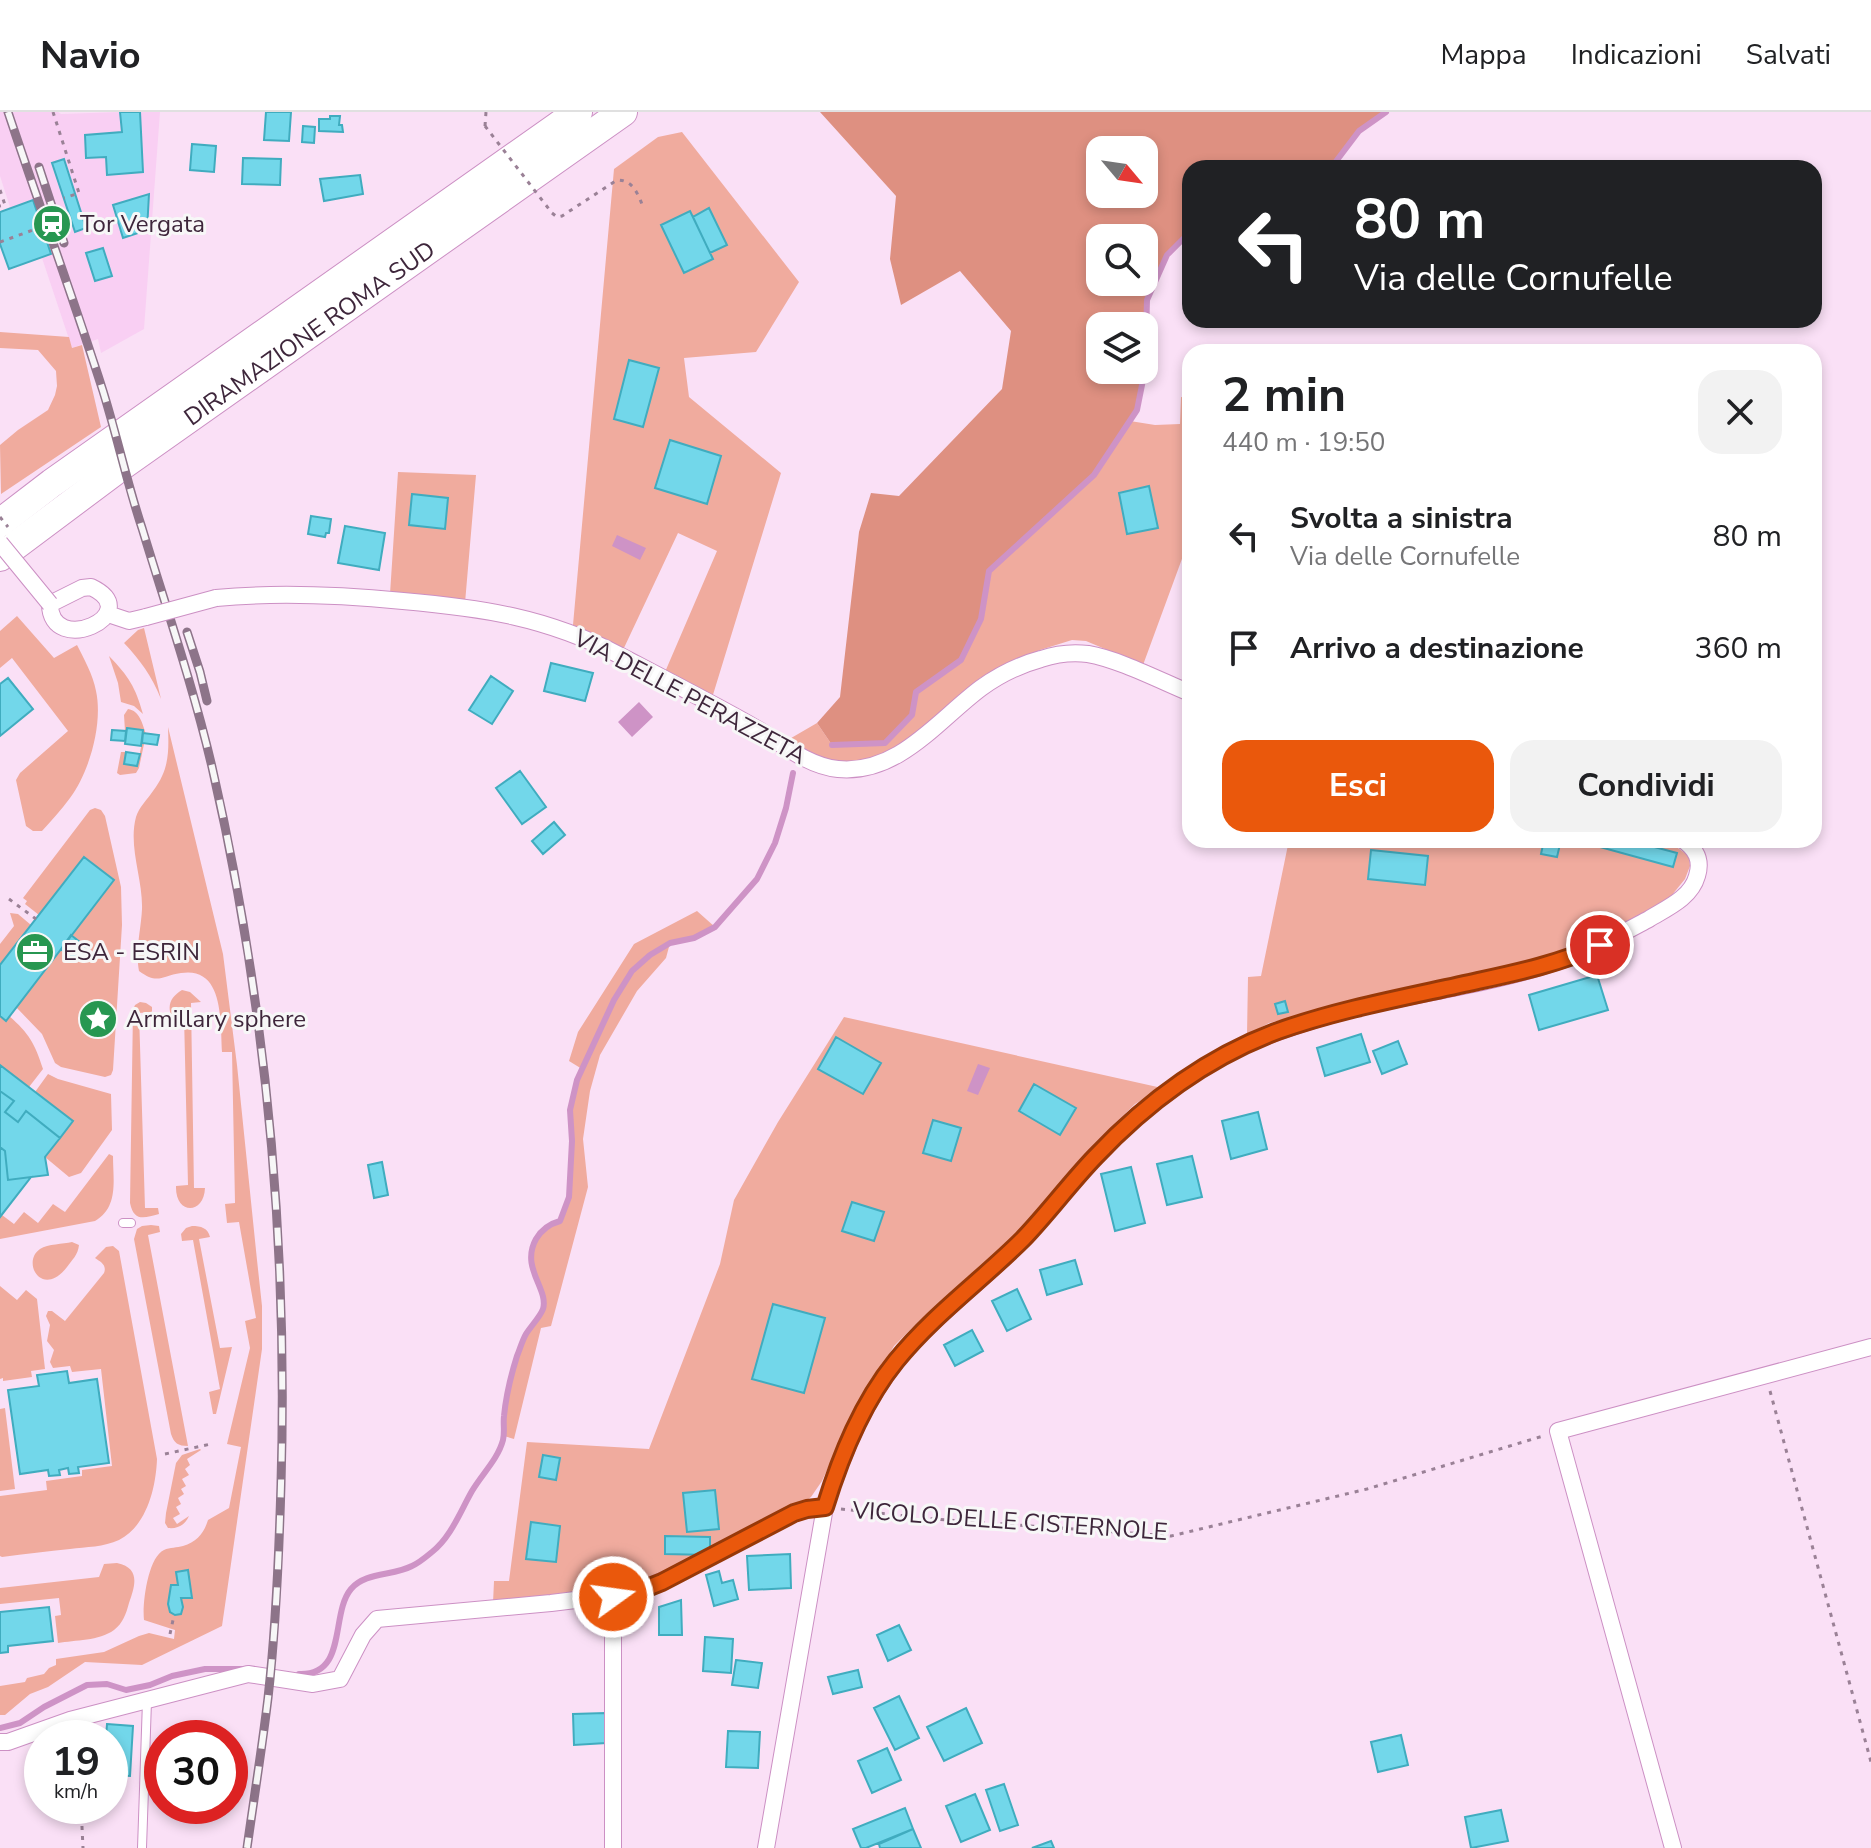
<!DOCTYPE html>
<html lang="it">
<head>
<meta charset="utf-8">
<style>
	body { margin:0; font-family:"Nunito Sans",sans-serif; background:#f2f2f2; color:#202124; height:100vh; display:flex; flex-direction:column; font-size:30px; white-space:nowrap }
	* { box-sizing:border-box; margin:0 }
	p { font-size:26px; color:#757577 }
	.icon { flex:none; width:44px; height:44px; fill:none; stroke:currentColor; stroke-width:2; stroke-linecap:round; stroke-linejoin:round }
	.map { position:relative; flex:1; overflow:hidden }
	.panel { position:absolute; left:1182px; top:232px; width:640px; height:504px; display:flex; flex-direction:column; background:#fff; border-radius:24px; box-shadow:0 4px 12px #0003 }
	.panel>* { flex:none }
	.banner { position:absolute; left:1182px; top:48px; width:640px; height:168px; border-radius:24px; box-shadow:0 4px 12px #0003; background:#202124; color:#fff; overflow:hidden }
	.needle { width:52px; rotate:119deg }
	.tools { position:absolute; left:1086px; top:24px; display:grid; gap:16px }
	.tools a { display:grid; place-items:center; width:72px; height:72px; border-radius:16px; background:#fff; box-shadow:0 4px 12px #0003; font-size:40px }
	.speed { position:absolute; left:24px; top:1608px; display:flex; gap:16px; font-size:40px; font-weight:700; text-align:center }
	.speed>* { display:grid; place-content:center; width:104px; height:104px; border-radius:50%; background:#fff; box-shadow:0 4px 12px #0003; line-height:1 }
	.speed small { font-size:20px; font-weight:400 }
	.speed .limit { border:12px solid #d22; background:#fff; color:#111 }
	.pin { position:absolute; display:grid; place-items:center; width:68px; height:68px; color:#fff; margin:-34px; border:4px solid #fff; border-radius:50%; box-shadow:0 2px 8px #0007 }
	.me { position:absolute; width:88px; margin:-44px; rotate:76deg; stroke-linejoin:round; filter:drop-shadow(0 0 6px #0008) }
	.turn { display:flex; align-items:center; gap:28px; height:168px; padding:0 40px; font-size:36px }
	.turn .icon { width:104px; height:104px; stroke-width:2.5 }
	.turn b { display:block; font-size:56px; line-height:68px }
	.round { display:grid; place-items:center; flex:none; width:84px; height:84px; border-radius:24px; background:#f2f2f2 }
	.overview { display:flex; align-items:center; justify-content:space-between; height:136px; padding:0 40px }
	h1 { font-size:48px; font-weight:700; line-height:60px }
	.cta { display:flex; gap:16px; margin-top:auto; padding:16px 40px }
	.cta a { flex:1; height:92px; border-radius:24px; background:#ea580c; color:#fff; font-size:32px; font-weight:700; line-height:92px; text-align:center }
	.cta a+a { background:#f2f2f2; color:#202124 }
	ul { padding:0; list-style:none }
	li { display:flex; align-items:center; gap:24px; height:112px; padding:0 40px }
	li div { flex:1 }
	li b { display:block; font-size:30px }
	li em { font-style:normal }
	header { display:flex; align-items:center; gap:48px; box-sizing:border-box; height:112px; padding:0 40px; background:#fff; border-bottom:2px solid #e0e0e0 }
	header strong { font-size:38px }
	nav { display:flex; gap:44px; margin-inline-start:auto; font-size:28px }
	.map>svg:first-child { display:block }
	.built { fill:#f9cff3; fill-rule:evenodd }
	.green { fill:#f0ab9e; fill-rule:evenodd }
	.forest { fill:#de9081; fill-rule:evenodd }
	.water { fill:#ce93c6 }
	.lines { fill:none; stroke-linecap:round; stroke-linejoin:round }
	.stream { stroke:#ce93c6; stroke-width:6 }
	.building { fill:#72d7ea; stroke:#40acbf; stroke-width:2 }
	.service-casing { stroke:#cc90c4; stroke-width:10 }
	.minor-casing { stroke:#cc90c4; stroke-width:18 }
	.motorway-casing { stroke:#cc90c4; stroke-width:30 }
	.path { stroke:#9a8196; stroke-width:3; stroke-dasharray:4 6; stroke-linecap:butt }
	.service { stroke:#fff; stroke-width:8 }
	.minor { stroke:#fff; stroke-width:16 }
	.motorway { stroke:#fff; stroke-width:28 }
	.rail-casing { stroke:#8d7489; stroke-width:9 }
	.rail { stroke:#f7f7f7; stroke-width:6; stroke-dasharray:18; stroke-linecap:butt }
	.minor-bridge-casing { stroke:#cc90c4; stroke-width:18; stroke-linecap:butt }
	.path-bridge { stroke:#9a8196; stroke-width:3; stroke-dasharray:4 6; stroke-linecap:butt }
	.minor-bridge { stroke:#fff; stroke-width:16 }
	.route-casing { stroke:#983908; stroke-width:20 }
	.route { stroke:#ea580c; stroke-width:14 }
	.labels { text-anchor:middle; stroke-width:6; stroke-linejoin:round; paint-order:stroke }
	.poi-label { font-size:24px; fill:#3e263b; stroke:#f7f7f7; text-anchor:start }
	.street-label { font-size:24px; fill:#3e263b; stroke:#f7f7f7 }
</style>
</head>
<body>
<header>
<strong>Navio</strong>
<nav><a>Mappa</a><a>Indicazioni</a><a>Salvati</a></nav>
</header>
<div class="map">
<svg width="1871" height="1736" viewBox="0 0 1871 1736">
	<rect width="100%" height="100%" fill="#fae0f6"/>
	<path class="built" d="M0,0H58L61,2L120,0L122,20L85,23L86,45H106L107,63L143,60L140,0H160L144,217L101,241L98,227L72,236L42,146L9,157L0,132V100L10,95L0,64ZM148,82L147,118L122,125L113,93ZM103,136L112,164L95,169L86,141Z"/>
	<path class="green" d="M682,20L799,170L756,240L684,246L689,285L781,361L712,586L665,560L717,439L678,421L623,538L573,513L614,57L658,25Z
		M0,220L69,225L72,236L82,233L101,315L1,382L0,333L18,318L48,298L55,283L57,274L56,259L38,238L0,236Z
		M1181,285L1190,286V425L1143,553L1086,529L1072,528L1040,538L980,566L932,613L885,643L855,651H827L786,629L817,611L832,633L912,603L916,580L961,548L981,507L989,459L1094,363L1130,309L1155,313L1180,312Z
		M398,360L476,363L465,491L390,482ZM412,382L448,386L445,416L409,413Z
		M17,504L54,546L77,533C84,547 93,563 96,579C103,611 90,659 70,686C62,697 52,708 42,719H33L26,714L16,668L20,661L68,619L12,546L0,556V519Z
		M144,516L161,587C152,564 140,548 124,531L138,518Z
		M109,544C129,565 135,574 143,602L134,594L121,590L118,571Z
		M128,597C140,599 142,611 146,622L143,621V618L127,616L126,619H125L124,603Z
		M168,615L223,842L237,953L257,1148L262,1194V1237L222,1514L142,1553L85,1550L48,1575L30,1582L5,1603H0V1574L25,1570L27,1566L44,1562L49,1556L56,1553V1547L104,1540L139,1524L149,1521L174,1527L175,1518L144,1508C142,1492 148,1445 164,1438C170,1435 177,1436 183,1434C197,1430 204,1421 208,1408L229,1396L241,1335L227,1332L250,1236L245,1209L256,1206L239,1110L227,1111L225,1092L235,1091L232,940H222C220,912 225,854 181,861C161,864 158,873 139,859C135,838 141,818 142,797C143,767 128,735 136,705C139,695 147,688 153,679C169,658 169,641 168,615Z
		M142,631L144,632L139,656L136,661L120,663L117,661L121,640H126L124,652L137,654Z
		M95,696L101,698L105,704L121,775L122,813L113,958L111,963L105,965L61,955L55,951L42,922L16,895L61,837L75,848L86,835L71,823L114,768L84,745L39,803L25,792L27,789L23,786L90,698Z
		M1289,728H1654L1675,734L1689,744L1690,754L1685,767L1672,783L1645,804L1562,849L1408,878L1269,911L1247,923L1248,865L1261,864Z
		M697,799L715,815L694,826L670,831L666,846L637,879L600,943L590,979L583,1027L588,1075L551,1214L541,1216L514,1327L504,1324C504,1292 509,1255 523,1226C528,1215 541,1206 543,1194C544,1187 541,1182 539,1176C532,1158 527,1139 539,1122C545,1115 551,1112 560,1109L569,1085L572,1029L570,998L577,968L582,957L569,949L578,920L634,832Z
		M10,801L18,802L31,813L0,853V832L14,814Z
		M182,878L190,880L201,890L191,891L194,1076H205C204,1103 175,1103 176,1074L188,1073L184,904L171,903C167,892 172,884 182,878Z
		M140,890L146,891L152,895V900L139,901L145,1096H158L159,1102C144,1106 134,1110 130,1091L133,898L135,893Z
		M0,904L6,908L9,904C29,921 35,932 43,957L29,975L0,953Z
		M844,905L1162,976L1135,992L1095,1031L1055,1085L1025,1119L919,1209L894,1234L844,1320L822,1369L811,1385L786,1403L643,1475L493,1491L494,1469H509L527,1330L649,1337L720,1152L734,1088L778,1010Z
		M48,962L58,967L111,982L112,1018L81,1061L69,1065L45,1045L72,1009L35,980Z
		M109,1042L113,1044C113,1068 119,1095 95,1109L0,1127V1105L2,1103L14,1112L24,1100L38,1111L53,1092L65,1100Z
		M151,1113L159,1114L160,1120L148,1123L188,1334C178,1334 174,1331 171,1322L134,1127L137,1117L142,1114Z
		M192,1114C201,1114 208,1116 210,1125L199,1127L220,1236L232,1235L216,1302H213L209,1280L220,1277L193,1128L182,1129L181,1122L186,1116Z
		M72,1130L79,1133C78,1143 72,1148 67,1155C42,1187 21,1150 40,1137C48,1132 63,1132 72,1130Z
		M113,1134L119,1139L157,1347C156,1375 147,1414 119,1428C104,1435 86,1435 70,1437C48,1439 25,1442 2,1445L0,1444V1384L47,1378L46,1369L82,1364V1358L112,1354L101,1257L72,1260L70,1254L53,1256L50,1250L54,1238L47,1229L50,1213L46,1204L48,1199H52L65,1209L104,1161C107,1153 101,1150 95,1146L106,1135Z
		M0,1174L17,1188L26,1178L37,1187L45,1257L31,1259L32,1265L3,1269V1266L0,1267Z
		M5,1296L15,1377L0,1379V1297Z
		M200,1337L201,1338L187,1347L190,1353L185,1357L189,1363L182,1367L186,1374L181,1377L184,1382L178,1386L181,1392L176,1395L180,1402L173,1406L177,1412L189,1404C185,1413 178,1417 168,1416L165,1411L166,1401L176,1351L182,1343Z
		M117,1451C141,1456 135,1474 129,1491C126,1502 123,1511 114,1518C99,1529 75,1528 58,1531L55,1504L61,1503L59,1486L0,1492V1476L99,1465L104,1452Z"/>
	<path class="forest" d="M820,0H1386L1359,19L1331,56H1190V120L1167,143L1147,188L1145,258L1137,298L1094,363L989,459L981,507L961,548L916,580L912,603L885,631L832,633L817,611L840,585L859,420L871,381L899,384L1002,277L1011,219L960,159L901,193L890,147L896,84ZM1100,38H1144V82H1100ZM1100,126H1144V170H1100ZM1100,214H1144V258H1100Z"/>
	<path class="water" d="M617,423L646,436L640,448L612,434Z
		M639,590L653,605L632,625L618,610Z
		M978,952L990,956L978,983L967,979Z"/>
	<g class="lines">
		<path class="stream" d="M1331,56L1359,19L1386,0
			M832,633L885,631L912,603L916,580L961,548L981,507L989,459L1094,363L1137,298L1145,258L1147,188L1167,143L1190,120
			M299,1562C348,1564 330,1502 351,1477C365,1460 393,1464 412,1454C419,1451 426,1445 432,1440C451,1425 460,1400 472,1379C482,1362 498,1347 503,1328C505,1320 503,1312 504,1304C506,1284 511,1263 517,1244C520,1237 522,1229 526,1222C531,1214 540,1205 543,1197C549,1177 520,1156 536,1127C542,1117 549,1112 560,1109L569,1085L572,1029L570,998L577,968L614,888L632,859L650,843L670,831L694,826L715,815L757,767L775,731L786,696L793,661
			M0,1616L20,1611L44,1595L87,1573L107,1572L126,1578L150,1573L172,1564L205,1557H242"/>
	</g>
	<path class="building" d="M120,0H140L143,60L107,63L106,45L86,46L85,23L122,20Z
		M266,0H291L289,29L264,28Z
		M330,4H340L339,13H342L343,20L319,19V7H330Z
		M303,14L315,15L314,31L302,30Z
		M192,32L216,34L214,60L190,58Z
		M243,46L281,47L280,73L242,72Z
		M64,47L86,116L75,120L52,51Z
		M360,63L363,82L324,89L320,67Z
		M149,82L147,118L123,126L113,93Z
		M33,88L51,142L9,157L0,132V100Z
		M709,96L727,133L710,141L693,105Z
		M690,99L713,147L684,161L661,113Z
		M103,136L112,164L95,169L86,141Z
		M629,248L659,256L643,315L614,307Z
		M670,328L721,344L707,392L655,376Z
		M1149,374L1158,416L1127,422L1119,381Z
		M412,382L448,386L445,417L409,413Z
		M311,404L331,407L329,421H326L325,425L308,422Z
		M345,414L385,421L379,458L338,451Z
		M551,551L593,561L585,589L544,579Z
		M491,564L513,579L492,612L469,598Z
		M8,566L33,597L0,624V572Z
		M127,616L143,618L141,634L125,632Z
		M112,618L126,619L125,629L111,628Z
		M143,621L159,623L157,633L142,631Z
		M126,640L140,642L137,654L124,652Z
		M520,659L546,695L522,712L496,676Z
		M554,710L565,723L543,742L532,729Z
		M1544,728H1561L1557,745L1541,742Z
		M1578,728H1628L1677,741L1673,755L1578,729Z
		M1371,738L1428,744L1425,773L1368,767Z
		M84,745L114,768L6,909L0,904V853Z
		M71,823L86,835L75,849L61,837Z
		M1597,863L1608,898L1539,918L1529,883Z
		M1285,889L1288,900L1278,902L1275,892Z
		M1361,922L1370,950L1325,964L1317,936Z
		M836,925L881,951L863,982L818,957Z
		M1398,929L1407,952L1382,962L1373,939Z
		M0,953L73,1009L60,1026L26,999L18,1010L5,1000L14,989L0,979Z
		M1034,972L1076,996L1060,1023L1019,999Z
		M0,979L14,989L5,1000L18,1010L26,999L60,1026L45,1045L48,1063L8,1068L5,1039L0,1035Z
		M1258,1000L1267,1037L1231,1047L1222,1009Z
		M933,1008L961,1016L951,1049L923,1041Z
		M0,1035L5,1039L8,1068L31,1065L0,1105Z
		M1192,1044L1202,1085L1167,1093L1157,1052Z
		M382,1050L388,1083L374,1086L368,1053Z
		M1131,1055L1145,1111L1115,1119L1101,1062Z
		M852,1090L884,1100L874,1129L842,1119Z
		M1075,1148L1082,1172L1047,1183L1040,1158Z
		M1017,1177L1031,1207L1007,1219L992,1189Z
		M773,1192L825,1206L804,1281L752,1267Z
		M972,1218L983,1239L955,1254L944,1233Z
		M67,1259L69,1271L97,1267L109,1351L78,1355L79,1361L69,1362L68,1356L59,1358L60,1363L49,1364L48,1358L20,1362L8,1278L39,1274L37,1263Z
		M543,1343L560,1346L556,1368L539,1365Z
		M715,1378L719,1417L687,1420L683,1381Z
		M531,1410L560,1414L556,1450L526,1447Z
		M665,1424L710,1425V1443L665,1442Z
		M790,1442L791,1476L749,1478L747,1444Z
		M188,1458L192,1486H181L183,1495L181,1502L175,1503L170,1500L168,1492L171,1473H178L176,1460Z
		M719,1459L722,1471L733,1468L738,1487L714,1494L706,1463Z
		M681,1488L682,1523H659V1495Z
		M49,1495L53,1529L8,1534V1540L0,1541V1500Z
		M899,1513L911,1538L888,1549L877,1523Z
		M705,1525L733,1527L731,1561L703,1559Z
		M736,1548L762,1551L758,1576L732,1573Z
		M858,1558L862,1575L833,1582L828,1565Z
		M899,1584L919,1626L895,1638L874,1596Z
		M966,1596L982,1631L944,1649L927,1615Z
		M605,1601L606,1631L574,1633L573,1602Z
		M107,1612L133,1614L130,1664L110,1663V1626H106Z
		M728,1619L760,1620L758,1656L726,1655Z
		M1401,1623L1408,1653L1378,1660L1371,1630Z
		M887,1636L901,1668L872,1681L858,1649Z
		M1004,1672L1018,1713L1000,1719L986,1678Z
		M975,1682L990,1718L961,1730L946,1694Z
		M905,1696L913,1717L866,1736H861L853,1717Z
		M1501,1698L1508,1729L1471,1736L1465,1705Z
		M913,1717L921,1736H880L879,1732Z
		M1051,1729L1054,1736H1032Z"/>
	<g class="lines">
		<defs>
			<path id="service" d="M123,1111H131
				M142,1736L147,1589"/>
			<path id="minor" d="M91,475C148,502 50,546 50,492L82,476Z
				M216,486C278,480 341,483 403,489C482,496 546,505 619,543C661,565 704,587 747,611C775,626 805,654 838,657C898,663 938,608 981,576C999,563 1019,553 1041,547C1056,542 1072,540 1088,542C1118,547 1161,569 1190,581
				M108,502L129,509L146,505
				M613,1485V1736
				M0,1630H8L70,1608L248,1562L313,1572L340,1567L363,1523L377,1507L551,1491L632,1481L669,1466L787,1404L807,1397L825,1395
				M766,1736L825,1395C844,1336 869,1277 912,1231C948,1193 990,1162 1026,1124C1049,1099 1070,1071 1093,1046C1134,1002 1183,964 1237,937C1271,920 1308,909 1345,899C1414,881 1488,873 1556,850C1589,840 1619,823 1649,807C1667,796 1691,786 1697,764C1702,748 1696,737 1683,728
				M1673,1736L1558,1319L1871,1235"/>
			<g id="motorway">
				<path d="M0,411L52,371L578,0"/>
				<path id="s1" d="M0,445L123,353L623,0"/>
			</g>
		</defs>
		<use href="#service" class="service-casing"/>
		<use href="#minor" class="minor-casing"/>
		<use href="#motorway" class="motorway-casing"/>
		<path class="path" d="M53,0L79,81L64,86
			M485,14L486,0
			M0,78L5,93L0,94
			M552,101L557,105L562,104L617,68C634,68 638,83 644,97
			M0,130L33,118
			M9,787L36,807
			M1770,1279L1871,1650
			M165,1342L211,1332
			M841,1397L934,1407L1171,1424L1367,1377L1543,1324
			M170,1522L173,1508
			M81,1694L83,1736"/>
		<use href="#service" class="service"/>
		<use href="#minor" class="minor"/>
		<use href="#motorway" class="motorway"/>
		<defs>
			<path id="rail" d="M8,0C39,93 73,185 103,279C117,324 127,371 142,416C166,495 193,574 212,655C266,890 288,1132 281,1372C279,1443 276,1515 268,1586C262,1636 254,1686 247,1736
				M39,55L64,131
				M187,520L200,560L207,589"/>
		</defs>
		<use href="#rail" class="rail-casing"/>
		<use href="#rail" class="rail"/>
		<defs>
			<path id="minor-bridge" d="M0,431L50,492
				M146,505L216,486"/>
		</defs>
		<use href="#minor-bridge" class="minor-bridge-casing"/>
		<path class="path-bridge" d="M485,14L552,101
			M0,405L8,415"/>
		<use href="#minor-bridge" class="minor-bridge"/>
	</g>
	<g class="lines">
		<defs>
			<path id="route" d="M613,1485L642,1478L662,1470L794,1401L807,1397L825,1395C841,1343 862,1291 896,1249C933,1203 982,1168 1023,1127C1048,1101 1070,1071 1095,1045C1146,991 1208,945 1278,919C1343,896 1412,884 1478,869C1520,860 1560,851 1600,833"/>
		</defs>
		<use href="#route" class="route-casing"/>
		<use href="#route" class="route"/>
	</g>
	<defs>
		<symbol id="station-disc" viewBox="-11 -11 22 22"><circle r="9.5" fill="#279751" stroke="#f7f7f7"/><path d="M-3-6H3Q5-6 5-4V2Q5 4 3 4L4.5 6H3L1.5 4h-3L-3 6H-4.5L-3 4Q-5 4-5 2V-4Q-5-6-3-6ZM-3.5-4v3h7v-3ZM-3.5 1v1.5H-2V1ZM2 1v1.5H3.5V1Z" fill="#fff"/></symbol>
		<symbol id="office-disc" viewBox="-11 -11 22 22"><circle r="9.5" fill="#279751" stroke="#f7f7f7"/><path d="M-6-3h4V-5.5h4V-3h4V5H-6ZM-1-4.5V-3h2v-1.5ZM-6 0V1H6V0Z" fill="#fff"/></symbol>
		<symbol id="sight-disc" viewBox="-11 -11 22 22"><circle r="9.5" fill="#279751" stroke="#f7f7f7"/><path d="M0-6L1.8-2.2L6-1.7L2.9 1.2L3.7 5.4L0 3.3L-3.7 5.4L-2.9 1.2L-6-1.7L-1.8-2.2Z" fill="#fff"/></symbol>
	</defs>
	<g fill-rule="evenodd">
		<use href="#station-disc" x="30" y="90" width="44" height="44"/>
		<use href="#office-disc" x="13" y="818" width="44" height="44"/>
		<use href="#sight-disc" x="76" y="885" width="44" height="44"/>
	</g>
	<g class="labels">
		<g class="poi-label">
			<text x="80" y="120">Tor Vergata</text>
			<text x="63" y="848">ESA - ESRIN</text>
			<text x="126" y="915">Armillary sphere</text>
		</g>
		<g class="street-label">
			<text dy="8" stroke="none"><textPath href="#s1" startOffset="382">DIRAMAZIONE ROMA SUD</textPath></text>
			<text transform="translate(690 585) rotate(28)" y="8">VIA DELLE PERAZZETA</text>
			<text transform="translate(1010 1409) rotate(4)" y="8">VICOLO DELLE CISTERNOLE</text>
		</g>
	</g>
</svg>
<div class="tools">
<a><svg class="needle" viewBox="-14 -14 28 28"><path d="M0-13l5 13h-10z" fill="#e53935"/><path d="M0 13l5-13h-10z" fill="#757577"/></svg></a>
<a><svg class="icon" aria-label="search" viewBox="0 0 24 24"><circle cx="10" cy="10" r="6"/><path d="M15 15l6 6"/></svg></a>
<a><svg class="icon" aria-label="layers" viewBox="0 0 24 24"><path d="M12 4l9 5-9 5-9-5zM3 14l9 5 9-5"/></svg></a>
</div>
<div class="speed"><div>19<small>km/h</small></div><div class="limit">30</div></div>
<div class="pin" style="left:1600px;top:833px;background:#d93025"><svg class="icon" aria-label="arrive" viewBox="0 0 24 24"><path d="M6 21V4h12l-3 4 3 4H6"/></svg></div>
<svg class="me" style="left:613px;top:1485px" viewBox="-20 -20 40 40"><circle r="17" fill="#ea580c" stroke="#fff" stroke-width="3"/><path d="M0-11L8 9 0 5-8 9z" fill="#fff"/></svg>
<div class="banner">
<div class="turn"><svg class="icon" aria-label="left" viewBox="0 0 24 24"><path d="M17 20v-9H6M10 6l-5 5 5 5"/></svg><div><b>80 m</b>Via delle Cornufelle</div></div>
</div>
<section class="panel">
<div class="overview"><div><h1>2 min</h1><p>440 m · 19:50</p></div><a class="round"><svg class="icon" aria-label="close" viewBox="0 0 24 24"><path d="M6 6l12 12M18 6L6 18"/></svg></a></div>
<ul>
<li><svg class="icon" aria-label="left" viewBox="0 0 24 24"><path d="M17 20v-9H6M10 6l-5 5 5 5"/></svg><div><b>Svolta a sinistra</b><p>Via delle Cornufelle</p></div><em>80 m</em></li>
<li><svg class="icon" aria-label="arrive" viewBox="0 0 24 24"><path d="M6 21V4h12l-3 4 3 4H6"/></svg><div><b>Arrivo a destinazione</b></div><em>360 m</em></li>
</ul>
<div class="cta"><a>Esci</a><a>Condividi</a></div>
</section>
</div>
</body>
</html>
